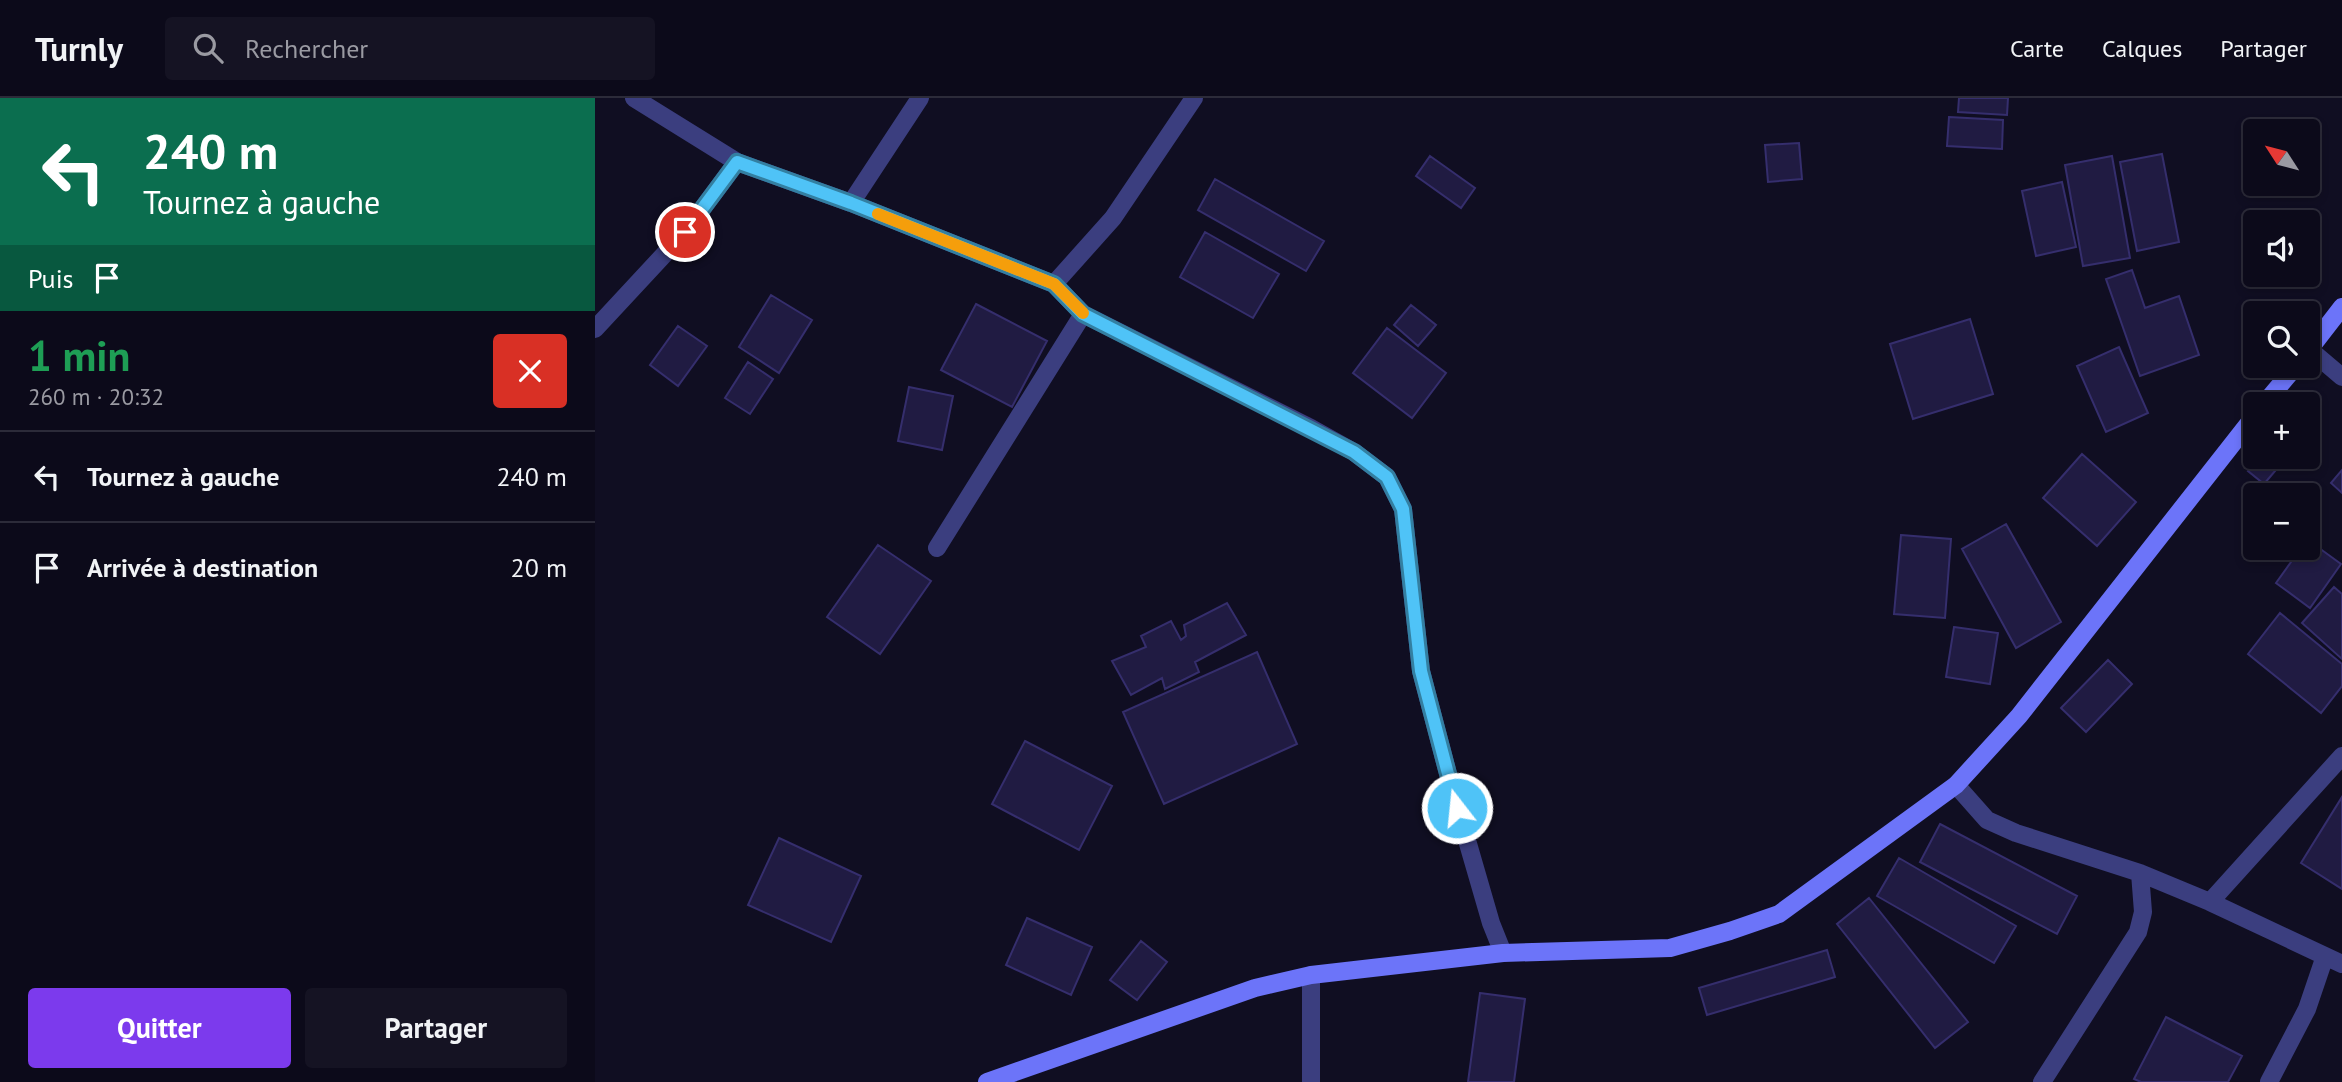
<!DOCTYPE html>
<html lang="fr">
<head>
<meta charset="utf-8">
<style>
	body { margin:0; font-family:"PT Sans",sans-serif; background:#151323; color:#f1f3f6; height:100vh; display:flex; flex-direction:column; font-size:26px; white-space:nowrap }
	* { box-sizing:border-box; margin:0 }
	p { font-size:23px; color:#9a9aa2 }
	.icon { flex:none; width:38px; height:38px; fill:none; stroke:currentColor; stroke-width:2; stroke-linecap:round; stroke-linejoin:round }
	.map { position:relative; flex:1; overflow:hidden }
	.drawer { display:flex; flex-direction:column; background:#0c0a1a; width:595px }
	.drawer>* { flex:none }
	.hud { background:#0b6e4f; color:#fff; overflow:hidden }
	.needle { width:46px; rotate:306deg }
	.buttons { position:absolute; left:1648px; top:21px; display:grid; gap:14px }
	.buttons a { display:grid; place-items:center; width:77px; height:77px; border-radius:7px; background:#0c0a1a; box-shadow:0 4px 10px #0003,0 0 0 2px #2c2b39; font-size:35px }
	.pin { position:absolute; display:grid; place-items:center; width:60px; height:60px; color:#fff; margin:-30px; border:4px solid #fff; border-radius:50%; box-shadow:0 2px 7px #0007 }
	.me { position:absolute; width:77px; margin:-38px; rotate:344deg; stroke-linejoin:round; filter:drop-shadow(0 0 5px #0008) }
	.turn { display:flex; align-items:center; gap:24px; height:147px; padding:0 28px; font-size:32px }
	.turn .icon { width:91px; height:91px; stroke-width:2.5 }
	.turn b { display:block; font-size:49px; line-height:60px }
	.then { display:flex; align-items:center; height:66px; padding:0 28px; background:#0003; gap:14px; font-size:26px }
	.round { display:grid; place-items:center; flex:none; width:74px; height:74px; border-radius:7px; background:#151323 }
	.summary { display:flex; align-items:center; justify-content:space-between; height:119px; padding:0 28px }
	h1 { font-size:42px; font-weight:700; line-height:52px; color:#1e9e55 }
	.action { display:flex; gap:14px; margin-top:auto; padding:14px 28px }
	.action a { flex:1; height:80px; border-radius:7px; background:#7c3aed; color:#fff; font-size:28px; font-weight:700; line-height:80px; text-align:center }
	.action a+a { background:#151323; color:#f1f3f6 }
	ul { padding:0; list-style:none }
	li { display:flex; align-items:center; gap:21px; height:91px; padding:0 28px; border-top:2px solid #2c2b39 }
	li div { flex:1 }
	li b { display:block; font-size:26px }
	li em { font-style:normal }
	header { display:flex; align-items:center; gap:42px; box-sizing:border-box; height:98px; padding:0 35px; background:#0c0a1a; border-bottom:2px solid #2c2b39 }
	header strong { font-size:33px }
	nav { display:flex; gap:38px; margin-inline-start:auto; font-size:24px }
	.search { width:490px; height:63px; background:#151323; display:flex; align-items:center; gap:18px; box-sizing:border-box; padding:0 24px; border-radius:7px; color:#9a9aa2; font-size:26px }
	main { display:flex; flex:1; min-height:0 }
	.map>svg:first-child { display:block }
	.building { fill:#201b42; stroke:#352e6d; stroke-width:2 }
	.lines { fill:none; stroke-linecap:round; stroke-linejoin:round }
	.street { stroke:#3b3e7f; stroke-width:18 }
	.secondary { stroke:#6c74f9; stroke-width:18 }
	.route-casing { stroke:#337fa1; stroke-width:18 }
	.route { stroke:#4fc3f7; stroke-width:12 }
	.slow { stroke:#f59e0b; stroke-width:12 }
</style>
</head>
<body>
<header>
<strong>Turnly</strong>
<div class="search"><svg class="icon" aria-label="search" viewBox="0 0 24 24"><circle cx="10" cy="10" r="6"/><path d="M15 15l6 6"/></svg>Rechercher</div>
<nav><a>Carte</a><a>Calques</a><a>Partager</a></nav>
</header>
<main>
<section class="drawer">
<div class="hud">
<div class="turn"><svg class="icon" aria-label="left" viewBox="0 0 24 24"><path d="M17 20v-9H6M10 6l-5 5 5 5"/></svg><div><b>240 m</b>Tournez à gauche</div></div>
<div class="then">Puis<svg class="icon" aria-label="arrive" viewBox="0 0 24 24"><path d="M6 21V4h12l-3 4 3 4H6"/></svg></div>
</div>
<div class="summary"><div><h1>1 min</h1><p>260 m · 20:32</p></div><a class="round" style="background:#d93025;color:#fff"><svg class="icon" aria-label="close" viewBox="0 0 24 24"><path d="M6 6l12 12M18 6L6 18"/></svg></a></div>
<ul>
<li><svg class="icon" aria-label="left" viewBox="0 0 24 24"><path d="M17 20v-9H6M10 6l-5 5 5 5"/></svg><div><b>Tournez à gauche</b></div><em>240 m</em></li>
<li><svg class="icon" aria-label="arrive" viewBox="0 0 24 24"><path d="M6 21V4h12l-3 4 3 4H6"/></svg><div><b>Arrivée à destination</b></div><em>20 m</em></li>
</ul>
<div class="action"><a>Quitter</a><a>Partager</a></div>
</section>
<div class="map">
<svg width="1747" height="984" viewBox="0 0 1747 984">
	<rect width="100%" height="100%" fill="#100e22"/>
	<path class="building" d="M1364,0H1413L1412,17L1363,14Z
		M1354,19L1408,22L1407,51L1352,48Z
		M1204,45L1207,81L1173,84L1170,47Z
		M1567,56L1584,144L1542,153L1525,64Z
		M835,58L880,90L866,110L821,78Z
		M1517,58L1535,160L1488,168L1470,67Z
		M620,81L729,143L711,173L603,112Z
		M1467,84L1481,149L1441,158L1427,93Z
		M610,134L684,176L658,220L585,179Z
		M1537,172L1550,210L1584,198L1604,257L1545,278L1511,181Z
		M176,197L217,222L184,275L144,249Z
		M381,206L452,243L417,309L346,272Z
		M816,207L841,227L823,248L799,227Z
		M1375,221L1398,296L1318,321L1295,246Z
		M83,228L112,248L83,288L55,267Z
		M792,230L851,275L817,320L758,275Z
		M1524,249L1553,315L1511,334L1482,268Z
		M153,264L178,281L155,316L130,300Z
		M314,289L358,298L347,352L303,343Z
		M1487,356L1541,404L1502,448L1448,400Z
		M1665,359H1692L1669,386L1653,373Z
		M1747,372V395L1736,385Z
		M1411,426L1466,524L1421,550L1367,451Z
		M1306,437L1356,441L1350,520L1299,516Z
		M1713,442L1746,466L1715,510L1681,485L1706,450H1713Z
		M283,447L336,483L285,556L232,519Z
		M1739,489L1747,496V561L1707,525Z
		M632,505L651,537L600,564L604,574L570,591L567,580L536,597L517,563L551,549L546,538L576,523L586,542L591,538L589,527Z
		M1685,515L1747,566V588L1726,615L1653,556Z
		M1359,529L1403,535L1395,586L1351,579Z
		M662,554L702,646L569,706L528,614Z
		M1513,562L1537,586L1491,634L1466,610Z
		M430,643L517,688L484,752L397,706Z
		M1747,699V791L1706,765Z
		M1345,726L1482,798L1462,836L1325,764Z
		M184,740L266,778L236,844L153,807Z
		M1304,760L1421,828L1399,865L1282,798Z
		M1274,800L1373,924L1340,950L1242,826Z
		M432,820L497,849L476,897L411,867Z
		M546,843L572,864L542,902L515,882Z
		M1232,852L1240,879L1112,917L1104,890Z
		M885,895L930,901L919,984H873Z
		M1571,919L1647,958L1633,984H1546L1539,981Z"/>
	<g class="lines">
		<path class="street" d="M39,0L142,64L256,105L459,186L488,216L716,330L759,354L792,379L808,411L826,573L856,687L896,825L908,855
			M256,105L325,0
			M459,186L518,120L599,0
			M0,231L90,134L142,64
			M1714,251L1747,279
			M342,450L488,216
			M1361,687L1392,722L1421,735L1545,775L1615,804L1747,866
			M1615,804L1747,658
			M716,984V877
			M1447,984L1543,834L1548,814L1545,775
			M1674,984L1712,911L1730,858"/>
		<path class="secondary" d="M1713,253L1747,209
			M1669,306L1701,268
			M392,984L660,890L716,877L908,855L1075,850L1135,833L1184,816L1361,687L1424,618L1661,316"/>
	</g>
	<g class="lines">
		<defs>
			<path id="route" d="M90,134L142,64L256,105L459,186L488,216L759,354L792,379L808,411L826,573L862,710"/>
		</defs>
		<use href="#route" class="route-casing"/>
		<use href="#route" class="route"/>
		<path class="slow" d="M283,116L459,186L488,215"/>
	</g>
</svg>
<div class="buttons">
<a><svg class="needle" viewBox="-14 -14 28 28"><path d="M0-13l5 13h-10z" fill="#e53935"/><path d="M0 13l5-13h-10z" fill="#9a9aa2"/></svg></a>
<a><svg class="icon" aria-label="sound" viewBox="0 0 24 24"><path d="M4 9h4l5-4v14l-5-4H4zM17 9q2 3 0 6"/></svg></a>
<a><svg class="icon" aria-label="search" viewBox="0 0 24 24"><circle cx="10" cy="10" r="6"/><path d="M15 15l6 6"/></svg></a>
<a>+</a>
<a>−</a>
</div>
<div class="pin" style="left:90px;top:134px;background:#d93025"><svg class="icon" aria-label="arrive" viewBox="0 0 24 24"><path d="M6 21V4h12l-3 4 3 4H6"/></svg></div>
<svg class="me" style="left:862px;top:710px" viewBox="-20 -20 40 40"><circle r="17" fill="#4fc3f7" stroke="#fff" stroke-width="3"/><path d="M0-11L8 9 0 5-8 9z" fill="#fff"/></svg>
</div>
</main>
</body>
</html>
